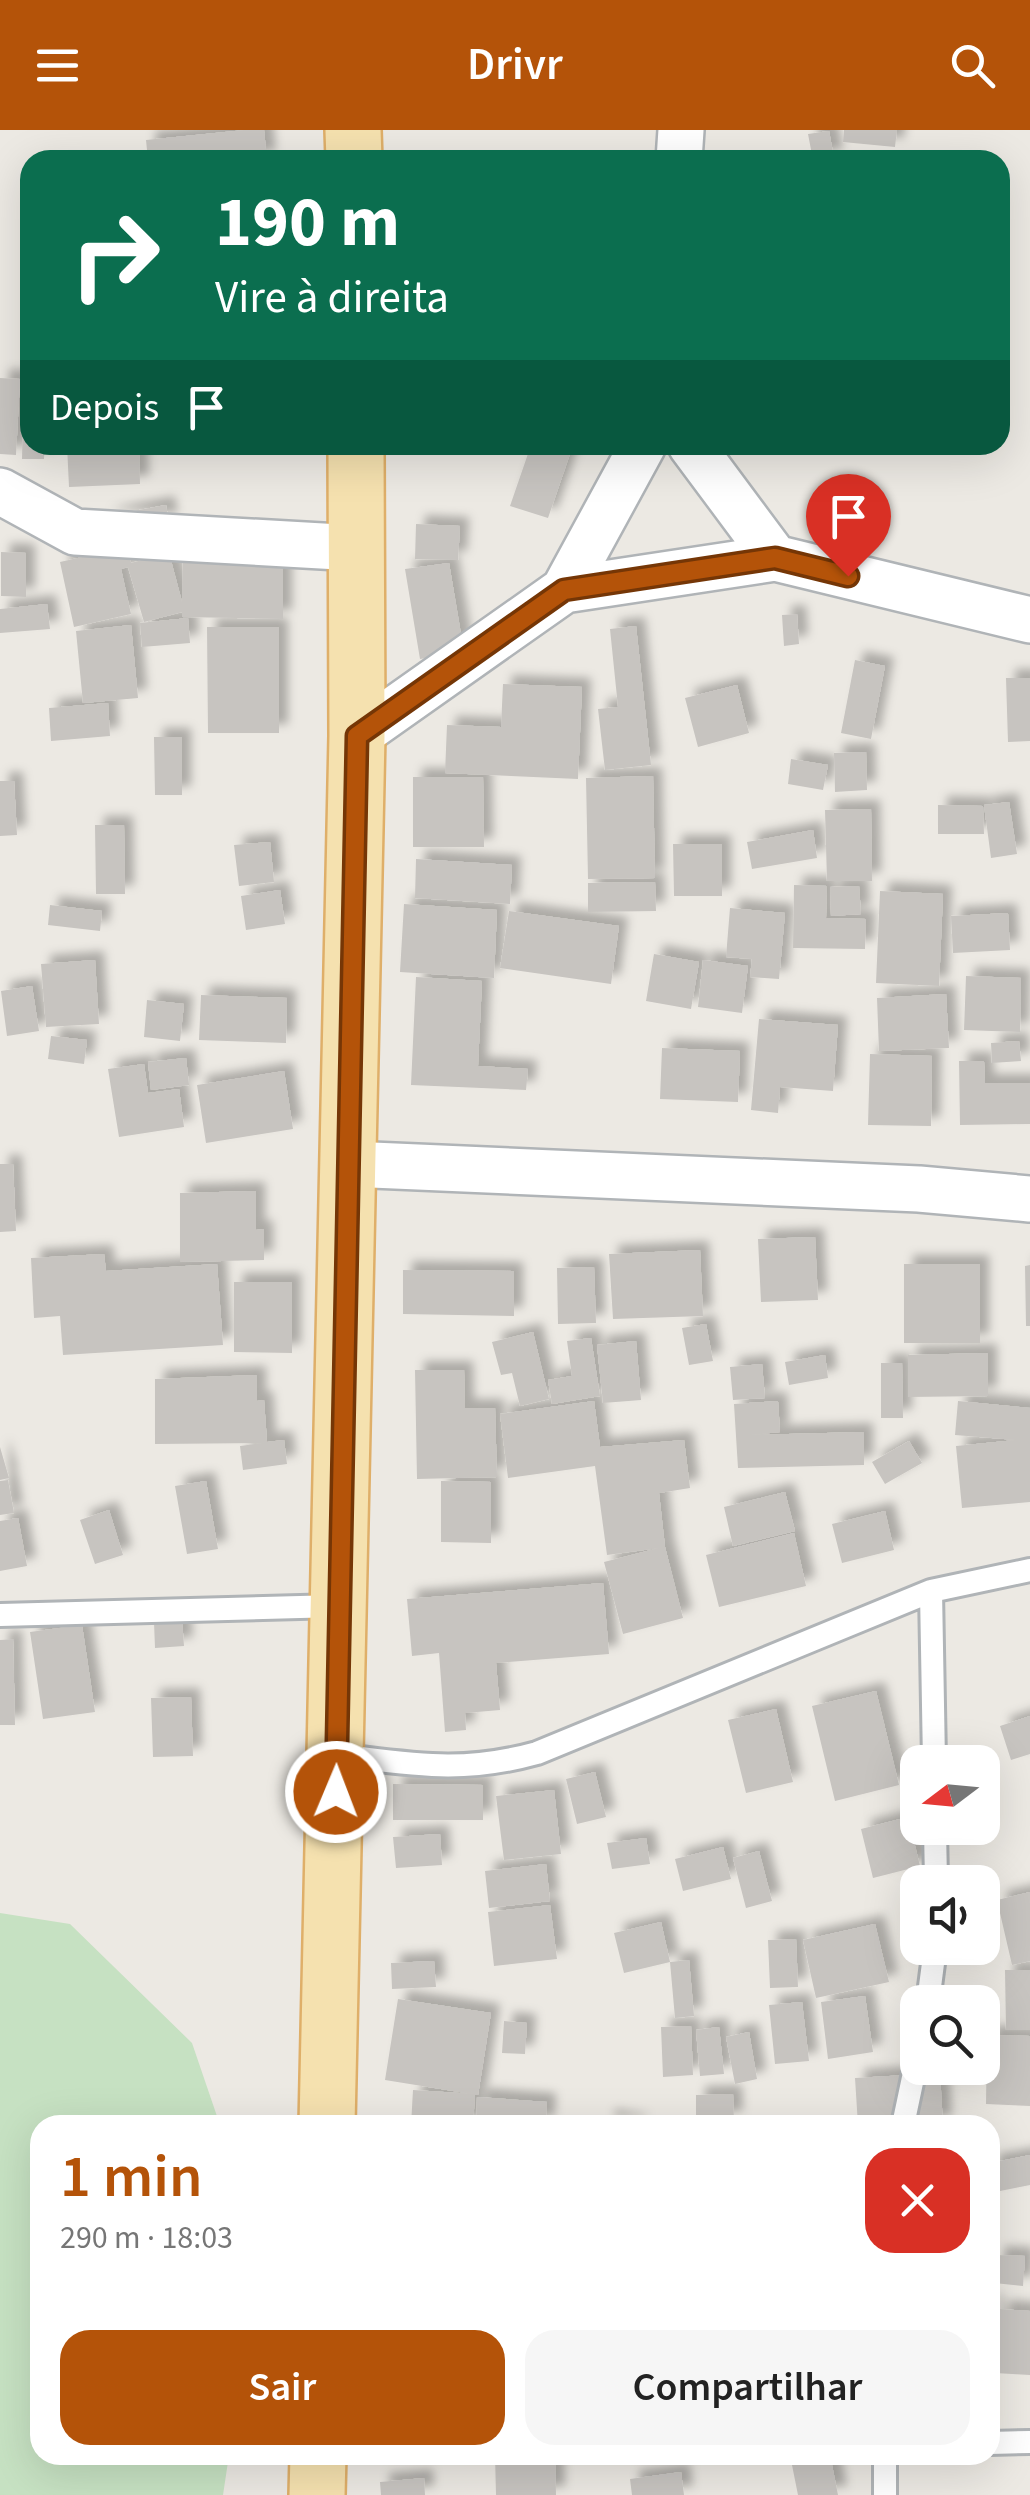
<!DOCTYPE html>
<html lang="pt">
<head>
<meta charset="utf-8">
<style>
	body { margin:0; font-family:"Source Sans 3",sans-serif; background:#f6f6f6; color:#222; height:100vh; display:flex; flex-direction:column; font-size:38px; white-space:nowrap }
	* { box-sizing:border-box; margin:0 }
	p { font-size:32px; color:#767676 }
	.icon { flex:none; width:55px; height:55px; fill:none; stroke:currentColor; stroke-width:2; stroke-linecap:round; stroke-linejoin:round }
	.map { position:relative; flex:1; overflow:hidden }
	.details { position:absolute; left:30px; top:1985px; width:970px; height:350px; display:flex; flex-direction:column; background:#fff; border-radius:30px; box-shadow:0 10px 40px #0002 }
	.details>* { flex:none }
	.guide { position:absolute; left:20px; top:20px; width:990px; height:305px; border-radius:30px; box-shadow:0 10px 40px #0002; background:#0b6e4f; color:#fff; overflow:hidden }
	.needle { width:65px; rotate:254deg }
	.tools { position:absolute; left:900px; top:1615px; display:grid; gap:20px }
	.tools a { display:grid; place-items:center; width:100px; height:100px; border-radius:20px; background:#fff; box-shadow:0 10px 40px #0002; font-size:50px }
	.pin { position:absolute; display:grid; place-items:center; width:85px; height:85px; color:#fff; margin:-102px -42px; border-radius:50% 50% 50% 0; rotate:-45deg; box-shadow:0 0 10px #0007 }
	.pin .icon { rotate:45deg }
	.me { position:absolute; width:110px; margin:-55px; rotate:1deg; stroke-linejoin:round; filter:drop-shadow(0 0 8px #0008) }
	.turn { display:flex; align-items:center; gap:35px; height:210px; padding:0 30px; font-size:45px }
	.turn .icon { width:130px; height:130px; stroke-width:2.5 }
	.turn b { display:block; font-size:70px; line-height:85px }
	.then { display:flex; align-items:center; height:95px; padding:0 30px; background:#0003; gap:20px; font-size:38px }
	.round { display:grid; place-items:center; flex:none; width:105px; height:105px; border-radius:30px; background:#f6f6f6 }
	.summary { display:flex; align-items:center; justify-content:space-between; height:170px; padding:0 30px }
	h1 { font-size:60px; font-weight:600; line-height:75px; color:#b45309 }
	.primary-button { display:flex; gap:20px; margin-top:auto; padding:20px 30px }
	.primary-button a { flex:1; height:115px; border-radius:30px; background:#b45309; color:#fff; font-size:40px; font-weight:600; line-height:115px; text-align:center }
	.primary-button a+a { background:#f6f6f6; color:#222 }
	header { display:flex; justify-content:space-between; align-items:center; height:130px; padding:0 30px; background:#b45309; color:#fff; font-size:45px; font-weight:600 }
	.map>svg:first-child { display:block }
	.pitch { fill:#c6e1c2 }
	.building { fill:#c7c4c0; filter:url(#shadow) }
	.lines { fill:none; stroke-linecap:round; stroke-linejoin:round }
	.service-casing { stroke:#b0b4b7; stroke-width:28 }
	.minor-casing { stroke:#b0b4b7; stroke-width:50 }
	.primary-casing { stroke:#dfaf69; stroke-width:60 }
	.service { stroke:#fff; stroke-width:22 }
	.minor { stroke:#fff; stroke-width:45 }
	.primary { stroke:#f5e1af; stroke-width:55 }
	.route-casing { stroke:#753606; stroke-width:25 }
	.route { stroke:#b45309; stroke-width:18 }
</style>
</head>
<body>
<header><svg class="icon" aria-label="menu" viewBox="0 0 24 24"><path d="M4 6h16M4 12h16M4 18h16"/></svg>Drivr<svg class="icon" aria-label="search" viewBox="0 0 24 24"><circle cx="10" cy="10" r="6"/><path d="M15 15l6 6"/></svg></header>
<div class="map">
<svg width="1030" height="2365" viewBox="0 0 1030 2365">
	<defs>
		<filter id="shadow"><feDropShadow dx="9" dy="-9" stdDeviation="5" flood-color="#0004"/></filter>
	</defs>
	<rect width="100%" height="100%" fill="#ece9e3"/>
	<path class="pitch" d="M0,1783L70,1794L192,1913L220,1995H40V2325H229L223,2365H0Z"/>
	<path class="building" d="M245,0H264L267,30H148L146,10Z
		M844,0H897L895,17L843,12Z
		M829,1L834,28L813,30L808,4Z
		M0,248L20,249L16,325L0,324Z
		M23,288H30V315H45L44,329H22Z
		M67,315H139L140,354L69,357Z
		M531,315H573L548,388L510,376Z
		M166,375L169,392L101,387Z
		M416,394L460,396L458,430L415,429Z
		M127,417L131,433L169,423L182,472L183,425L283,426V489L182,487V482L144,492L128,437L121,439L131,484L74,497L60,432Z
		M1,422L26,423V467L1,466Z
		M449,433L464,522L420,529L405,439Z
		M47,474L50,499L0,503V479Z
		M797,484L799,514L784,516L782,485Z
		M188,488L190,513L142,517L140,493Z
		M131,495L138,568L83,573L76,501Z
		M636,496L651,635L605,640L598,579L618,577L610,499Z
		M207,497H279V603H208Z
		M855,530L885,536L871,609L841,603Z
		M1006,548H1030V611L1008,612Z
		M503,554L582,557L578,649L445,643L447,595L501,597Z
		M737,555L749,603L698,617L685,568Z
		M108,573L110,606L51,611L49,578Z
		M154,607H182V665H155Z
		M866,622L867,660L835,662L834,623Z
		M791,629L828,635L823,660L788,654Z
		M653,646L655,748L588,749L586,648Z
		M413,647H483L484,717H413Z
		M0,651H14L17,705L0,706Z
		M1009,672L1017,724L991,728L984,675Z
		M938,675L983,676L984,704H938Z
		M871,679L872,751H827L825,680Z
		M95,695H124L125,764H96Z
		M813,700L817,728L752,739L747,712Z
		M270,712L274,752L239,756L234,715Z
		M673,714H722V766H674Z
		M416,729L512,735L510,774L415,768Z
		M655,752L656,781L588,782V753Z
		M794,755L827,756L826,788L866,789L865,819L793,818Z
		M859,756L861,784L831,786L830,757Z
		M280,760L285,794L246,800L241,766Z
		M880,761L943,764L939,856L876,853Z
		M404,774L497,780L494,848L400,842Z
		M50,775L102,781L100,801L48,795Z
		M730,778L785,783L779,849L750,847L752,829L726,827Z
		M509,781L619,796L611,854L500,838Z
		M1008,783L1010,820L953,823L951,786Z
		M654,824L699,832L691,879L646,871Z
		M95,830L99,894L46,897L41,834Z
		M703,830L748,836L742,883L698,877Z
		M966,846L1021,848L1020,902L964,900Z
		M416,847L482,851L478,936L528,939L526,960L411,955Z
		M32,856L39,901L7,906L1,861Z
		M946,864L949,918L879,921L877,868Z
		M201,865L287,868L286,913L199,910Z
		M147,870L184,874L180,911L144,907Z
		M759,889L838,895L833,961L780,957L778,983L751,980Z
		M51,906L87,910L84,934L48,929Z
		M1019,911L1021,931L992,933L991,913Z
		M662,918L740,921L738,972L660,969Z
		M870,924L932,926L931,996L868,995Z
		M186,928L189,955L151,960L148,932Z
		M959,931H984L985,953H1030V994L960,995Z
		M144,934L148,963L179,959L184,997L119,1007L108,939Z
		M284,941L293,999L206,1013L197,955Z
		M0,1034H13L16,1101L0,1102Z
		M256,1061V1100L264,1099V1130L180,1132V1063Z
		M815,1107L818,1170L761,1172L758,1109Z
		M700,1120L703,1186L613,1189L609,1124Z
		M104,1124L106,1141L217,1134L223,1215L63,1225L60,1186L34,1188L31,1128Z
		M904,1134H980V1213H904Z
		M1030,1135V1196H1026L1025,1136Z
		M594,1137L596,1193L558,1194L557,1138Z
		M403,1140L514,1141V1186L403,1184Z
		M234,1152H292V1223L234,1222Z
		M706,1194L713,1231L689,1235L682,1198Z
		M533,1202L549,1269L520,1276L512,1243L501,1245L492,1212Z
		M591,1208L600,1266L552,1274L548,1250L572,1246L567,1211Z
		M636,1211L641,1270L603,1273L597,1215Z
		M988,1223V1266L908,1267V1225Z
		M825,1225L828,1248L789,1255L785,1232Z
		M881,1233H902L903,1288H881Z
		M762,1234L765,1268L733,1270L730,1237Z
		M415,1240H464L465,1278H495L497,1347L417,1349Z
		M257,1245V1271L264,1270L267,1312L284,1310L287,1334L243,1340L240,1316L263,1313L155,1314V1249Z
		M594,1271L600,1317L684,1310L690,1358L659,1363L665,1417L683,1488L623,1504L604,1432L659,1418L607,1425L595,1336L508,1348L500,1284Z
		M778,1271L780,1302L750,1305L864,1302V1335L738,1338L734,1274Z
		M958,1271L1030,1278V1372L962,1378L956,1316L1016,1310L955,1305Z
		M909,1311L922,1333L885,1354L872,1332Z
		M0,1317L9,1348L0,1350Z
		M8,1350L14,1383L0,1385V1351Z
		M206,1351L218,1419L187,1424L175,1356Z
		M441,1351L491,1352V1413L441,1412Z
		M785,1362L795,1401L733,1416L724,1377Z
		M109,1380L123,1425L95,1434L80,1390Z
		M885,1381L894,1420L842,1433L832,1394Z
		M18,1388L27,1436L0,1441V1391Z
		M794,1403L806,1456L719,1477L706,1425Z
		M603,1453L609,1524L496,1533L500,1580L465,1583L466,1600L445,1602L439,1523L412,1526L407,1469Z
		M182,1490L184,1516L155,1518L154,1492Z
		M82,1495L95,1582L43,1589L30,1502Z
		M13,1509L15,1595H0V1510Z
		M876,1561L899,1655L835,1671L812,1576Z
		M191,1567L193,1626L153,1627L151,1568Z
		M776,1579L793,1652L746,1663L728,1590Z
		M1030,1586V1624L1011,1630L1000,1596Z
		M595,1642L606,1687L577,1694L566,1649Z
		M393,1654L483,1655V1690H393Z
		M918,1657V1681L910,1683L903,1661Z
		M554,1660L561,1724L504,1730L496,1666Z
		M908,1687L920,1736L873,1748L861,1699Z
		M440,1704L442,1735L396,1738L393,1707Z
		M646,1708L650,1734L612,1739L607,1713Z
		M723,1717L731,1749L683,1761L675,1729Z
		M759,1721L772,1771L746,1778L733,1728Z
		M546,1734L550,1771L489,1778L485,1741Z
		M1030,1762V1831L1012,1835L997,1770Z
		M550,1775L557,1829L494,1836L488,1782Z
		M661,1792L670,1832L624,1843L614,1803Z
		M875,1794L889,1852L816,1868L803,1810Z
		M796,1809L798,1857L770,1858L768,1810Z
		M689,1830L694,1886L675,1888L670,1832Z
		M434,1831L436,1857L392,1859L391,1833Z
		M1005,1840H1030V1900H1006Z
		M865,1866L873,1922L828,1929L821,1872Z
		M398,1869L491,1883L478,1965L385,1950Z
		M802,1872L809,1931L775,1934L769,1875Z
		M504,1891L527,1893L525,1924L502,1923Z
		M691,1896L693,1945L663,1947L661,1897Z
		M719,1897L724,1944L700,1946L696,1900Z
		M749,1902L757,1949L735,1954L726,1907Z
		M987,1905L1030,1906V1976L986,1974Z
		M940,1943L943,1995H858L855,1948Z
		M413,1960L475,1964L473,1995H411Z
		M733,1964L734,1990H696V1965Z
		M477,1967L547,1972L546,1995H476Z
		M606,1988L639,1993V1995H605Z
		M1030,2025V2055L990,2063V2033Z
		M996,2125L1025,2126L1023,2156L994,2153Z
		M990,2173H994L995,2220H990Z
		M1000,2179L1030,2181V2245L995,2243Z
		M428,2325H491V2331L428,2332Z
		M495,2325H555L556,2365H496Z
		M561,2325H619V2329L561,2330Z
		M790,2325H830L838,2365H798Z
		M681,2342L684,2365H632L630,2349Z
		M424,2348L425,2365H381L380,2352Z"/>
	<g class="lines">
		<defs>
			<path id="service" d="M0,1485L337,1476
				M337,1625C413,1634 461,1644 537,1623L931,1461
				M934,1632L931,1461L1030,1440
				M935,1698L936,1752
				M928,1872L935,1818
				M903,1995L918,1924
				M990,2313L1030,2312
				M885,2325V2365"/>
			<path id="minor" d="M679,30L681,0
				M691,315L775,428
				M0,361L75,402L357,418
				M564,460L775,428L1030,490
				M357,606L564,460L643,315
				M349,1034L919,1059L1030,1069"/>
			<path id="primary" d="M353,0L354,30
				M327,1995L357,606L356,315
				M317,2365L318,2325"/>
		</defs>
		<use href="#service" class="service-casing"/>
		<use href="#minor" class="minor-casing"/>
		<use href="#primary" class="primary-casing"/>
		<use href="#service" class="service"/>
		<use href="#minor" class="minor"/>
		<use href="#primary" class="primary"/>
	</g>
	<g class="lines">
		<defs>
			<path id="route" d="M336,1662L357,606L564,460L775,428L848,446"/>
		</defs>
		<use href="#route" class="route-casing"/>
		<use href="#route" class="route"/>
	</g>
</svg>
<div class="tools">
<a><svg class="needle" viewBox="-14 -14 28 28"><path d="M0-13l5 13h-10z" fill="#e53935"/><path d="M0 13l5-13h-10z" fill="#767676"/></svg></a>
<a><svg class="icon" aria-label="sound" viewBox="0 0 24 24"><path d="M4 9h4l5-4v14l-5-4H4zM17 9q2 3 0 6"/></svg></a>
<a><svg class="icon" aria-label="search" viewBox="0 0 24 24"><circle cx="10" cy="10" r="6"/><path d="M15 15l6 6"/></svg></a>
</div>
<div class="pin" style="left:848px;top:446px;background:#d93025"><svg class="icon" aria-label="arrive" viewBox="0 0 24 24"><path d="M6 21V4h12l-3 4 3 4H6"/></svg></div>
<svg class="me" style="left:336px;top:1662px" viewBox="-20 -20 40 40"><circle r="17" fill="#b45309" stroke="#fff" stroke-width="3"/><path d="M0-11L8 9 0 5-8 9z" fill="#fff"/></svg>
<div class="guide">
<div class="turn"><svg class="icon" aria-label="right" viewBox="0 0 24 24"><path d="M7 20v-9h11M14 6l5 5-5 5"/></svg><div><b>190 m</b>Vire à direita</div></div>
<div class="then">Depois<svg class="icon" aria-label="arrive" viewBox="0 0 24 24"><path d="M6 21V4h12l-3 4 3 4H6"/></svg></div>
</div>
<section class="details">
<div class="summary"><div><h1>1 min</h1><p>290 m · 18:03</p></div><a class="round" style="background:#d93025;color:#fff"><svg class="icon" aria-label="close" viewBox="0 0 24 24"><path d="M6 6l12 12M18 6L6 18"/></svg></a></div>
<div class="primary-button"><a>Sair</a><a>Compartilhar</a></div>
</section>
</div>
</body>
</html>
